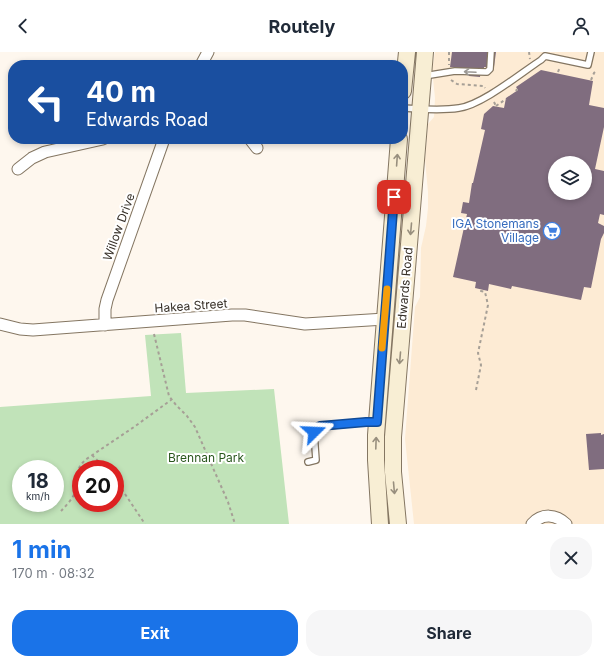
<!DOCTYPE html>
<html lang="en">
<head>
<meta charset="utf-8">
<style>
	body { margin:0; font-family:Inter,sans-serif; background:#f6f6f7; color:#1f2937; height:100vh; display:flex; flex-direction:column; font-size:15px; white-space:nowrap }
	* { box-sizing:border-box; margin:0 }
	p { font-size:13px; color:#747a83 }
	.icon { flex:none; width:22px; height:22px; fill:none; stroke:currentColor; stroke-width:2; stroke-linecap:round; stroke-linejoin:round }
	.map { position:relative; height:472px; overflow:hidden }
	.panel { display:flex; flex-direction:column; background:#fff; flex:1 }
	.panel>* { flex:none }
	.top-card { position:absolute; left:8px; top:8px; width:400px; height:84px; border-radius:16px; box-shadow:0 2px 6px #0003; background:#1a4fa0; color:#fff; overflow:hidden }
	.controls { position:absolute; left:548px; top:104px; display:grid; gap:8px }
	.controls a { display:grid; place-items:center; width:44px; height:44px; border-radius:50%; background:#fff; box-shadow:0 2px 6px #0003; font-size:20px }
	.speed { position:absolute; left:12px; top:408px; display:flex; gap:8px; font-size:20px; font-weight:700; text-align:center }
	.speed>* { display:grid; place-content:center; width:52px; height:52px; border-radius:50%; background:#fff; box-shadow:0 2px 6px #0003; line-height:1 }
	.speed small { font-size:10px; font-weight:400 }
	.speed .limit { border:6px solid #d22; background:#fff; color:#111 }
	.pin { position:absolute; display:grid; place-items:center; width:34px; height:34px; color:#fff; margin:-17px; border-radius:8px; box-shadow:0 2px 6px #0006 }
	.me { position:absolute; width:44px; margin:-22px; rotate:69deg; stroke-linejoin:round; filter:drop-shadow(0 0 3px #0008) }
	.turn { display:flex; align-items:center; gap:14px; height:84px; padding:0 12px; font-size:18px }
	.turn .icon { width:52px; height:52px; stroke-width:2.5 }
	.turn b { display:block; font-size:28px; line-height:34px }
	.round { display:grid; place-items:center; flex:none; width:42px; height:42px; border-radius:16px; background:#f6f6f7 }
	.head { display:flex; align-items:center; justify-content:space-between; height:68px; padding:0 12px }
	h1 { font-size:24px; font-weight:700; line-height:30px; color:#1a73e8 }
	.primary-button { display:flex; gap:8px; margin-top:auto; padding:8px 12px }
	.primary-button a { flex:1; height:46px; border-radius:16px; background:#1a73e8; color:#fff; font-size:16px; font-weight:700; line-height:46px; text-align:center }
	.primary-button a+a { background:#f6f6f7; color:#1f2937 }
	header { display:flex; justify-content:space-between; align-items:center; height:52px; padding:0 12px; background:#fff; font-size:18px; font-weight:700 }
	.map>svg:first-child { display:block }
	.built { fill:#fdebd4; fill-rule:evenodd }
	.green { fill:#c1e3b9; fill-rule:evenodd }
	.building { fill:#806d7f; fill-rule:evenodd }
	.lines { fill:none; stroke-linecap:round; stroke-linejoin:round }
	.lane-casing { stroke:#847662; stroke-width:8 }
	.street-casing { stroke:#847662; stroke-width:13 }
	.secondary-casing { stroke:#847662; stroke-width:18 }
	.path { stroke:#a69f96; stroke-width:2; stroke-dasharray:3 3; stroke-linecap:butt }
	.lane { stroke:#fff; stroke-width:5.5 }
	.street { stroke:#fff; stroke-width:11 }
	.secondary { stroke:#f8eed4; stroke-width:16 }
	.oneway { stroke:#9b9894 }
	.oneway2 { stroke:#988f7e }
	.route-casing { stroke:#114b97; stroke-width:10 }
	.route { stroke:#1a73e8; stroke-width:7 }
	.slow { stroke:#f59e0b; stroke-width:7 }
	.labels { text-anchor:middle; stroke-width:4; stroke-linejoin:round; paint-order:stroke }
	.shop-label { font-size:12px; fill:#366cbe; stroke:#fff; text-anchor:end }
	.street-label { font-size:12px; fill:#373028; stroke:#fff }
	.park-label { font-size:12px; fill:#2a571e; stroke:#fff }
</style>
</head>
<body>
<header><svg class="icon" aria-label="back" viewBox="0 0 24 24"><path d="M15 5l-7 7 7 7"/></svg>Routely<svg class="icon" aria-label="person" viewBox="0 0 24 24"><circle cx="12" cy="8" r="4"/><path d="M4 21q1-7 8-7t8 7"/></svg></header>
<div class="map">
<svg width="604" height="472" viewBox="0 0 604 472">
	<rect width="100%" height="100%" fill="#fef7ee"/>
	<path class="built" d="M435,0H604V472H414L405,387L415,255L420,245L421,196L426,174L428,156V140L425,107L428,72L434,65L435,46L432,17ZM555,111H585V141H555Z"/>
	<path class="green" d="M181,281L186,341L274,337L289,472H0V355L151,344L145,283ZM21,417H55V451H21ZM81,417H115V451H81Z"/>
	<path class="building" d="M452,0H496L494,15H484V17L481,16L480,25L469,24L470,17L450,15Z
		M541,18L593,29L589,53L604,56V75L595,117L604,119V163L600,162L598,171L604,174V181L601,187L591,236L584,235L581,248L512,234L511,237L489,232L488,239L475,236L476,230L453,225L467,162L461,161L463,150L469,151L472,131H473L485,78L481,77L484,62L493,54L504,56L506,46L518,38L516,35ZM555,111H585V141H555Z
		M601,381V383L604,382V417L589,418L586,382Z"/>
	<g class="lines">
		<defs>
			<path id="lane" d="M424,24L455,19L487,20L490,17L491,0
				M403,56C421,57 441,59 459,56C482,53 521,21 541,8L545,4L588,13L591,0
				M308,410L316,408L314,380L315,377L317,375L366,370H376"/>
			<path id="street" d="M201,13L208,0
				M250,87L257,96
				M18,117L32,106L45,100L103,87
				M0,272L20,277L33,278L232,263H245L305,272L385,267
				M105,273V257L107,248L164,87
				M532,472C542,461 556,462 566,472"/>
			<path id="secondary" d="M403,39L407,0
				M380,472L376,408V383L399,87
				M398,472L393,420V385L425,0"/>
		</defs>
		<use href="#lane" class="lane-casing"/>
		<use href="#street" class="street-casing"/>
		<use href="#secondary" class="secondary-casing"/>
		<path class="path" d="M449,0V13
			M529,0L530,7
			M558,20L560,15
			M451,28L457,32L484,34L485,36
			M591,28L594,21L596,19
			M516,39L517,37
			M494,50L496,54
			M496,54L506,47
			M154,282L169,344L176,353L187,364L195,375L228,450L235,472
			M476,338L481,313L478,301L488,253L485,240L481,239V237
			M92,403L106,417
			M115,427L145,472
			M61,459C66,454 72,447 75,441C80,426 72,422 85,408L134,375L171,348"/>
		<use href="#lane" class="lane"/>
		<use href="#street" class="street"/>
		<use href="#secondary" class="secondary"/>
	</g>
	<defs><path id="oneway-shaft" d="M-6 0H5M1.5-3L5.5 0L1.5 3" fill="none" stroke-width="1.6" stroke-linecap="round" stroke-linejoin="round"/></defs>
	<use class="oneway" href="#oneway-shaft" transform="translate(470 20) rotate(-177)"/>
	<g class="oneway2">
		<use href="#oneway-shaft" transform="translate(397 108) rotate(-86)"/>
		<use href="#oneway-shaft" transform="translate(411 177) rotate(95)"/>
		<use href="#oneway-shaft" transform="translate(400 306) rotate(95)"/>
		<use href="#oneway-shaft" transform="translate(376 391) rotate(-88)"/>
		<use href="#oneway-shaft" transform="translate(394 436) rotate(85)"/>
	</g>
	<g class="lines">
		<defs>
			<path id="route" d="M314,380L315,377L320,374L366,370H377L394,145"/>
		</defs>
		<use href="#route" class="route-casing"/>
		<use href="#route" class="route"/>
		<path class="slow" d="M382,296L387,237"/>
	</g>
	<defs>
		<symbol id="supermarket-ring" viewBox="-11 -11 22 22"><circle r="9.5" fill="#fff" stroke="#3f7fe0" stroke-width="1.5"/><path d="M-6-5.5h2.5l.6 2H6L4.5 2H-2.5L-4.4-4H-6ZM-1.5 3.2a1.3 1.3 0 1 0 .1 0ZM3 3.2a1.3 1.3 0 1 0 .1 0Z" fill="#3f7fe0"/></symbol>
	</defs>
	<g fill-rule="evenodd">
		<use href="#supermarket-ring" x="542" y="169" width="20" height="20"/>
	</g>
	<g class="labels">
		<g class="shop-label">
			<text x="539" y="176">IGA Stonemans<tspan x="539" dy="14">Village</tspan></text>
		</g>
		<g class="street-label">
			<text transform="translate(119 175) rotate(-70)" y="4">Willow Drive</text>
			<text transform="translate(405 236) rotate(-85)" y="4">Edwards Road</text>
			<text transform="translate(191 254) rotate(-4)" y="4">Hakea Street</text>
		</g>
		<g class="park-label">
			<text x="206" y="410">Brennan Park</text>
		</g>
	</g>
</svg>
<div class="controls">
<a><svg class="icon" aria-label="layers" viewBox="0 0 24 24"><path d="M12 4l9 5-9 5-9-5zM3 14l9 5 9-5"/></svg></a>
</div>
<div class="speed"><div>18<small>km/h</small></div><div class="limit">20</div></div>
<div class="pin" style="left:394px;top:145px;background:#d93025"><svg class="icon" aria-label="arrive" viewBox="0 0 24 24"><path d="M6 21V4h12l-3 4 3 4H6"/></svg></div>
<svg class="me" style="left:314px;top:380px" viewBox="-20 -20 40 40"><path d="M0-17L14 15 0 8-14 15z" fill="#1a73e8" stroke="#fff" stroke-width="4"/></svg>
<div class="top-card">
<div class="turn"><svg class="icon" aria-label="left" viewBox="0 0 24 24"><path d="M17 20v-9H6M10 6l-5 5 5 5"/></svg><div><b>40 m</b>Edwards Road</div></div>
</div>
</div>
<section class="panel">
<div class="head"><div><h1>1 min</h1><p>170 m · 08:32</p></div><a class="round"><svg class="icon" aria-label="close" viewBox="0 0 24 24"><path d="M6 6l12 12M18 6L6 18"/></svg></a></div>
<div class="primary-button"><a>Exit</a><a>Share</a></div>
</section>
</body>
</html>
